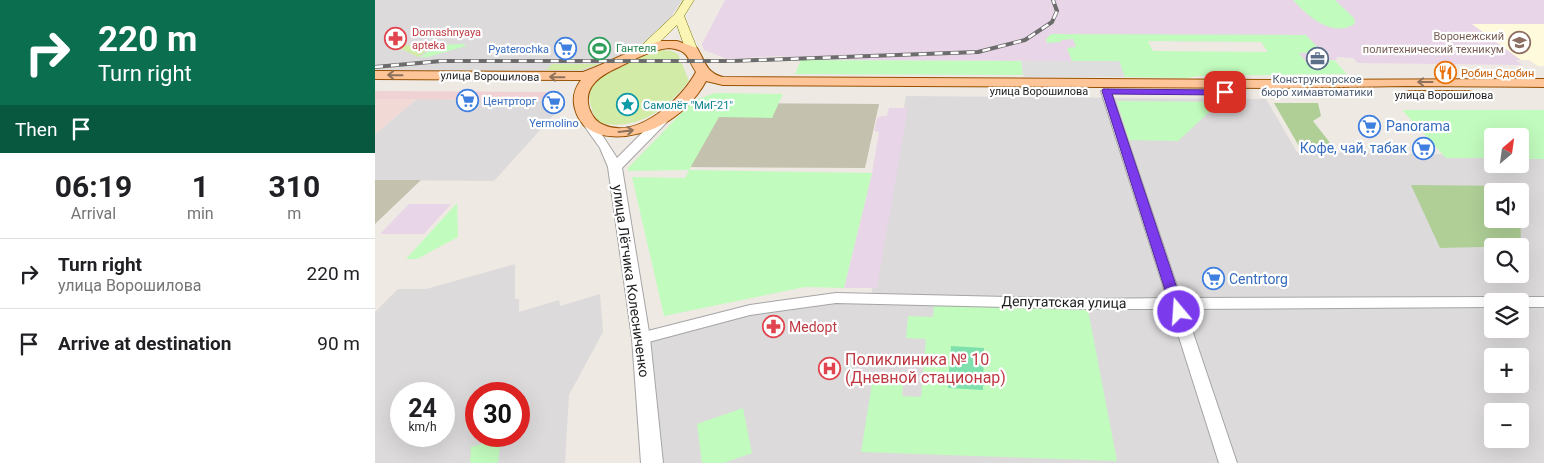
<!DOCTYPE html>
<html lang="en">
<head>
<meta charset="utf-8">
<style>
	body { margin:0; font-family:Roboto,sans-serif; background:#f6f6f6; color:#202124; height:100vh; display:flex; flex-direction:column; font-size:19px; white-space:nowrap }
	* { box-sizing:border-box; margin:0 }
	p { font-size:16px; color:#757577 }
	.icon { flex:none; width:28px; height:28px; fill:none; stroke:currentColor; stroke-width:2; stroke-linecap:round; stroke-linejoin:round }
	.map { position:relative; flex:1; overflow:hidden }
	.sheet { display:flex; flex-direction:column; background:#fff; width:375px }
	.sheet>* { flex:none }
	.guide { background:#0b6e4f; color:#fff; overflow:hidden }
	.needle { width:32px; rotate:29deg }
	.tools { position:absolute; left:1109px; top:128px; display:grid; gap:10px }
	.tools a { display:grid; place-items:center; width:45px; height:45px; border-radius:5px; background:#fff; box-shadow:0 5px 20px #0002; font-size:25px }
	.speed { position:absolute; left:15px; top:382px; display:flex; gap:10px; font-size:25px; font-weight:700; text-align:center }
	.speed>* { display:grid; place-content:center; width:65px; height:65px; border-radius:50%; background:#fff; box-shadow:0 5px 20px #0002; line-height:1 }
	.speed small { font-size:12px; font-weight:400 }
	.speed .limit { border:8px solid #d22; background:#fff; color:#111 }
	.pin { position:absolute; display:grid; place-items:center; width:42px; height:42px; color:#fff; margin:-21px; border-radius:10px; box-shadow:0 2px 8px #0006 }
	.me { position:absolute; width:55px; margin:-28px; rotate:342deg; stroke-linejoin:round; filter:drop-shadow(0 0 4px #0008) }
	.turn { display:flex; align-items:center; gap:18px; height:105px; padding:0 15px; font-size:22px }
	.turn .icon { width:65px; height:65px; stroke-width:2.5 }
	.turn b { display:block; font-size:35px; line-height:42px }
	.then { display:flex; align-items:center; height:48px; padding:0 15px; background:#0003; gap:10px; font-size:19px }
	.eta { display:flex; justify-content:space-evenly; align-items:center; height:85px; text-align:center }
	.eta b { font-size:30px; font-weight:700; line-height:35px }
	ul { padding:0; list-style:none }
	li { display:flex; align-items:center; gap:15px; height:70px; padding:0 15px; border-top:1px solid #e0e0e0 }
	li div { flex:1 }
	li b { display:block; font-size:19px }
	li em { font-style:normal }
	main { display:flex; flex:1; min-height:0 }
	.map>svg:first-child { display:block }
	.residential { fill:#dcdadb; fill-rule:evenodd }
	.commercial { fill:#f0d2d5 }
	.industrial { fill:#e8d5e7 }
	.education { fill:#fffadc }
	.military { fill:#f1dad6 }
	.construction { fill:#c4c1ae }
	.grass { fill:#d2eba7 }
	.forest { fill:#afcf97 }
	.park { fill:#c2fbbe; fill-rule:evenodd }
	.pitch { fill:#7fe0ad }
	.parking { fill:#dedede }
	.lines { fill:none; stroke-linecap:round; stroke-linejoin:round }
	.minor-casing { stroke:#a5a5a5; stroke-width:2 }
	.tertiary-casing { stroke:#a5a5a5; stroke-width:2 }
	.secondary-casing { stroke:#777402; stroke-width:1 }
	.primary-casing { stroke:#975100; stroke-width:2 }
	.minor { fill:#fff; fill-rule:evenodd }
	.tertiary { fill:#fff; fill-rule:evenodd }
	.secondary { fill:#fbf5b5; fill-rule:evenodd }
	.primary { fill:#fec599; fill-rule:evenodd }
	.rail-casing { stroke:#6c6c6c; stroke-width:4 }
	.rail { stroke:#fff; stroke-width:2.5; stroke-dasharray:8; stroke-linecap:butt }
	.oneway { stroke:#8e725c }
	.route { fill:#7c3aed; stroke:#51269a }
	.labels { text-anchor:middle; stroke-width:4.5; stroke-linejoin:round; paint-order:stroke }
	.far-health-label { font-size:11px; fill:#be3a42; stroke:#fff; text-anchor:start }
	.far-education-label { font-size:11px; fill:#785e54; stroke:#fff; text-anchor:end }
	.far-leisure-label { font-size:11px; fill:#27864d; stroke:#fff; text-anchor:start }
	.far-shop-label { font-size:11px; fill:#366cbe; stroke:#fff; text-anchor:end }
	.far-food-label { font-size:11px; fill:#c56008; stroke:#fff; text-anchor:start }
	.far-street-label { font-size:11px; fill:#1e1e1e; stroke:#fff }
	.far-service-label { font-size:11px; fill:#4e5e75; stroke:#fff }
	.far-culture-label { font-size:11px; fill:#0d838f; stroke:#fff; text-anchor:start }
	.shop-label { font-size:14px; fill:#366cbe; stroke:#fff; text-anchor:start }
	.street-label { font-size:14px; fill:#1e1e1e; stroke:#fff }
	.health-label { font-size:14px; fill:#be3a42; stroke:#fff; text-anchor:start }
	.near-health-label { font-size:16px; fill:#be3a42; stroke:#fff; text-anchor:start }
</style>
</head>
<body>
<main>
<section class="sheet">
<div class="guide">
<div class="turn"><svg class="icon" aria-label="right" viewBox="0 0 24 24"><path d="M7 20v-9h11M14 6l5 5-5 5"/></svg><div><b>220 m</b>Turn right</div></div>
<div class="then">Then<svg class="icon" aria-label="arrive" viewBox="0 0 24 24"><path d="M6 21V4h12l-3 4 3 4H6"/></svg></div>
</div>
<div class="eta">
<div><b>06:19</b><p>Arrival</p></div>
<div><b>1</b><p>min</p></div>
<div><b>310</b><p>m</p></div>
</div>
<ul>
<li><svg class="icon" aria-label="right" viewBox="0 0 24 24"><path d="M7 20v-9h11M14 6l5 5-5 5"/></svg><div><b>Turn right</b><p>улица Ворошилова</p></div><em>220 m</em></li>
<li><svg class="icon" aria-label="arrive" viewBox="0 0 24 24"><path d="M6 21V4h12l-3 4 3 4H6"/></svg><div><b>Arrive at destination</b></div><em>90 m</em></li>
</ul>
</section>
<div class="map">
<svg width="1169" height="463" viewBox="0 0 1169 463">
	<rect width="100%" height="100%" fill="#efe9e3"/>
	<path class="residential" d="M0,0H307L289,28L279,40L225,68L203,74L0,72Z
		M531,96L891,99L922,152L1117,155L1118,164H1145V155L1169,156V463H286L273,342L374,314L460,302H495ZM1118,191H1145V219H1118ZM1118,246H1145V274H1118ZM1118,301H1145V329H1118ZM1118,356H1145V384H1118ZM1118,411H1145V439H1118Z
		M42,99L184,100L185,108L119,181L0,180V134Z
		M140,264V299H144V312L184,300L185,306L225,294L228,332L194,395L190,463H0V312L23,289H51ZM26,394H69V436H26ZM101,394H144V436H101Z"/>
	<path class="commercial" d="M0,91L178,92L184,100L0,99Z"/>
	<path class="industrial" d="M350,0H1169V24H1097L1146,60H1141L1148,65L983,63L978,58L961,57L962,60H954L956,63H932L894,52L886,42L773,41L744,61L410,60L407,56L352,59L329,50L327,44Z
		M514,108H533L502,288H469L497,173L504,132L499,131L502,119L506,116H512Z
		M34,204H76L49,234H5Z"/>
	<path class="education" d="M1097,24H1169V66H1163L1154,60H1146Z"/>
	<path class="military" d="M0,99H42L0,134Z"/>
	<path class="construction" d="M336,103L504,104L490,168L301,167Z
		M0,180H46L0,224Z"/>
	<path class="grass" d="M25,45H55L54,49L43,57L27,49Z
		M285,50L297,51L303,54L314,81C290,110 264,131 224,123C219,117 218,113 216,106C209,83 228,75 245,67C258,59 270,52 285,50Z
		M177,64H225L205,70H171Z"/>
	<path class="forest" d="M899,103H943L946,116L938,121L959,148H925Z
		M1036,185L1144,186V191H1118V219H1145V207L1146,246L1065,248Z"/>
	<path class="park" d="M918,0H960L979,18L980,24C956,38 933,16 918,0Z
		M676,34L931,35L948,53H924L932,63H955L953,60H959L972,74L823,76L811,78L750,77L744,61H697L692,48L701,47L698,39L686,40V42L672,43L671,39ZM773,41L886,42L893,52L778,51Z
		M88,44L91,46L53,57H45L56,50L58,45Z
		M426,60L646,61L648,75L420,74Z
		M340,93L408,94L397,118L344,117L314,170L497,173L469,288L430,287L289,316L257,177L310,178L314,170L253,171V168L318,101Z
		M742,101L845,102L803,141L754,140Z
		M1027,110H1169V159H1145V136H1118L1117,158H1071Z
		M82,203L83,237L42,259H31Z
		M559,305L713,310L742,461L486,452L497,384H528L527,396L546,397L551,339L531,338L533,316L558,317Z
		M368,408L377,453L349,463H327L322,424Z
		M126,438L123,463H95L96,447Z"/>
	<path class="pitch" d="M576,346L609,348L608,390L573,388Z"/>
	<path class="parking" d="M646,61H744L750,77H651L648,75Z"/>
	<g class="lines">
		<defs>
			<path id="minor" d="M731,88L736,91L806,298L1118,297L1123,298L1125,301H1118V307L810,309L862,463H844L795,309H716L461,303L375,315L266,344L261,342L259,338L261,334L375,305L461,293L716,299L792,298L726,91Z
				M1145,297H1169V307H1145V301H1138L1140,298Z"/>
			<path id="tertiary" d="M288,115L294,119L292,122L247,168L275,338L288,463H266L257,338L233,167L225,148L208,124L210,121H218L242,158L284,116Z"/>
			<path id="secondary" d="M309,0H319L309,16L323,51L321,54H313L311,51L302,25L275,51H267L265,48L267,45L300,14Z"/>
			<path id="primary" d="M286,41H302L322,48C330,61 331,73 348,77L900,80L1169,79V87L1032,86L900,88L348,85L331,81C322,98 305,115 288,124C262,139 210,147 200,109C197,98 199,89 206,80L0,79V71L208,72C234,63 258,48 286,41ZM294,48C314,50 312,58 321,72C307,99 262,140 229,125C221,122 217,116 214,108C208,86 226,75 244,67C260,59 276,50 294,48Z
				M1035,91H1093L1098,92L1100,95L1098,98L1093,99L1030,98L1028,95L1030,92Z"/>
		</defs>
		<use href="#minor" class="minor-casing"/>
		<use href="#tertiary" class="tertiary-casing"/>
		<use href="#secondary" class="secondary-casing"/>
		<use href="#primary" class="primary-casing"/>
		<use href="#minor" class="minor"/>
		<use href="#tertiary" class="tertiary"/>
		<use href="#secondary" class="secondary"/>
		<use href="#primary" class="primary"/>
		<defs>
			<path id="rail" d="M0,67L66,61H358L603,52L650,40L677,22L682,11L678,0"/>
		</defs>
		<use href="#rail" class="rail-casing"/>
		<use href="#rail" class="rail"/>
	</g>
	<defs><path id="oneway-shaft" d="M-6 0H5M1.5-3L5.5 0L1.5 3" fill="none" stroke-width="1.6" stroke-linecap="round" stroke-linejoin="round" transform="scale(1.25)"/></defs>
	<g class="oneway">
		<use href="#oneway-shaft" transform="translate(20 75) rotate(-179)"/>
		<use href="#oneway-shaft" transform="translate(182 77) rotate(-179)"/>
		<use href="#oneway-shaft" transform="translate(1050 82) rotate(180)"/>
		<use href="#oneway-shaft" transform="translate(251 131) rotate(-7)"/>
	</g>
	<path class="route" d="M728,89L850,90L854,92L850,95L737,94L810,312L808,316H799L797,312L727,91Z"/>
	<defs>
		<symbol id="pharmacy-ring" viewBox="-11 -11 22 22"><circle r="9.5" fill="#fff" stroke="#e0444e" stroke-width="1.5"/><path d="M-2-6h4v4h4v4h-4v4h-4v-4h-4v-4h4Z" fill="#e0444e"/></symbol>
		<symbol id="university-ring" viewBox="-11 -11 22 22"><circle r="9.5" fill="#fff" stroke="#8d6e63" stroke-width="1.5"/><path d="M0-5L7-2L0 1L-7-2ZM-4 1L0 2.5L4 1V4Q0 6-4 4Z" fill="#8d6e63"/></symbol>
		<symbol id="stadium-ring" viewBox="-11 -11 22 22"><circle r="9.5" fill="#fff" stroke="#2e9e5b" stroke-width="1.5"/><path d="M0-5a6.5 5 0 1 0 0 10a6.5 5 0 1 0 0-10ZM-3.5-1.8h7v3.6h-7Z" fill="#2e9e5b"/></symbol>
		<symbol id="supermarket-ring" viewBox="-11 -11 22 22"><circle r="9.5" fill="#fff" stroke="#3f7fe0" stroke-width="1.5"/><path d="M-6-5.5h2.5l.6 2H6L4.5 2H-2.5L-4.4-4H-6ZM-1.5 3.2a1.3 1.3 0 1 0 .1 0ZM3 3.2a1.3 1.3 0 1 0 .1 0Z" fill="#3f7fe0"/></symbol>
		<symbol id="office-ring" viewBox="-11 -11 22 22"><circle r="9.5" fill="#fff" stroke="#5c6f8a" stroke-width="1.5"/><path d="M-6-3h4V-5.5h4V-3h4V5H-6ZM-1-4.5V-3h2v-1.5ZM-6 0V1H6V0Z" fill="#5c6f8a"/></symbol>
		<symbol id="restaurant-ring" viewBox="-11 -11 22 22"><circle r="9.5" fill="#fff" stroke="#e8710a" stroke-width="1.5"/><path d="M-5-6h1v4h1v-4h1v4h1v-4h1v5L-1.5 .5V6h-2V.5L-5-1ZM5-6V6H3V1.5H1.5Q1.5-4 5-6Z" fill="#e8710a"/></symbol>
		<symbol id="sight-ring" viewBox="-11 -11 22 22"><circle r="9.5" fill="#fff" stroke="#0f9aa8" stroke-width="1.5"/><path d="M0-6L1.8-2.2L6-1.7L2.9 1.2L3.7 5.4L0 3.3L-3.7 5.4L-2.9 1.2L-6-1.7L-1.8-2.2Z" fill="#0f9aa8"/></symbol>
		<symbol id="hospital-ring" viewBox="-11 -11 22 22"><circle r="9.5" fill="#fff" stroke="#e0444e" stroke-width="1.5"/><path d="M-5-5h3v3.5h4V-5h3V5h-3V1.5h-4V5h-3Z" fill="#e0444e"/></symbol>
	</defs>
	<g fill-rule="evenodd">
		<use href="#pharmacy-ring" x="8" y="26" width="25" height="25"/>
		<use href="#university-ring" x="1132" y="30" width="25" height="25"/>
		<use href="#stadium-ring" x="212" y="36" width="25" height="25"/>
		<use href="#supermarket-ring" x="178" y="36" width="25" height="25"/>
		<use href="#office-ring" x="930" y="46" width="25" height="25"/>
		<use href="#restaurant-ring" x="1058" y="60" width="25" height="25"/>
		<use href="#supermarket-ring" x="80" y="88" width="25" height="25"/>
		<use href="#supermarket-ring" x="166" y="90" width="25" height="25"/>
		<use href="#sight-ring" x="240" y="92" width="25" height="25"/>
		<use href="#supermarket-ring" x="982" y="114" width="25" height="25"/>
		<use href="#supermarket-ring" x="1036" y="136" width="25" height="25"/>
		<use href="#supermarket-ring" x="826" y="266" width="25" height="25"/>
		<use href="#pharmacy-ring" x="386" y="314" width="25" height="25"/>
		<use href="#hospital-ring" x="442" y="356" width="25" height="25"/>
	</g>
	<g class="labels">
		<g class="far-health-label">
			<text x="37" y="36">Domashnyaya<tspan x="37" dy="13">apteka</tspan></text>
		</g>
		<g class="far-education-label">
			<text x="1129" y="40">Воронежский<tspan x="1129" dy="13">политехнический техникум</tspan></text>
		</g>
		<g class="far-leisure-label">
			<text x="241" y="52">Гантеля</text>
		</g>
		<g class="far-shop-label">
			<text x="174" y="53">Pyaterochka</text>
			<text x="108" y="105" text-anchor="start">Центрторг</text>
			<text x="179" y="127" text-anchor="middle">Yermolino</text>
		</g>
		<g class="far-food-label">
			<text x="1086" y="77">Робин Сдобин</text>
		</g>
		<g class="far-street-label">
			<text transform="translate(115 76) rotate(1)" y="4">улица Ворошилова</text>
			<text x="664" y="95">улица Ворошилова</text>
			<text x="1069" y="99">улица Ворошилова</text>
		</g>
		<g class="far-service-label">
			<text x="942" y="83">Конструкторское<tspan x="942" dy="13">бюро химавтоматики</tspan></text>
		</g>
		<g class="far-culture-label">
			<text x="268" y="109">Самолёт "МиГ-21"</text>
		</g>
		<g class="shop-label">
			<text x="1011" y="131">Panorama</text>
			<text x="1032" y="153" text-anchor="end">Кофе, чай, табак</text>
			<text x="854" y="284">Centrtorg</text>
		</g>
		<g class="street-label">
			<text transform="translate(256 281) rotate(82)" y="5">улица Лётчика Колесниченко</text>
			<text transform="translate(689 302) rotate(1)" y="5">Депутатская улица</text>
		</g>
		<g class="health-label">
			<text x="414" y="332">Medopt</text>
		</g>
		<g class="near-health-label">
			<text x="470" y="365">Поликлиника № 10<tspan x="470" dy="18">(Дневной стационар)</tspan></text>
		</g>
	</g>
</svg>
<div class="tools">
<a><svg class="needle" viewBox="-14 -14 28 28"><path d="M0-13l5 13h-10z" fill="#e53935"/><path d="M0 13l5-13h-10z" fill="#757577"/></svg></a>
<a><svg class="icon" aria-label="sound" viewBox="0 0 24 24"><path d="M4 9h4l5-4v14l-5-4H4zM17 9q2 3 0 6"/></svg></a>
<a><svg class="icon" aria-label="search" viewBox="0 0 24 24"><circle cx="10" cy="10" r="6"/><path d="M15 15l6 6"/></svg></a>
<a><svg class="icon" aria-label="layers" viewBox="0 0 24 24"><path d="M12 4l9 5-9 5-9-5zM3 14l9 5 9-5"/></svg></a>
<a>+</a>
<a>−</a>
</div>
<div class="speed"><div>24<small>km/h</small></div><div class="limit">30</div></div>
<div class="pin" style="left:850px;top:92px;background:#d93025"><svg class="icon" aria-label="arrive" viewBox="0 0 24 24"><path d="M6 21V4h12l-3 4 3 4H6"/></svg></div>
<svg class="me" style="left:804px;top:312px" viewBox="-20 -20 40 40"><circle r="17" fill="#7c3aed" stroke="#fff" stroke-width="3"/><path d="M0-11L8 9 0 5-8 9z" fill="#fff"/></svg>
</div>
</main>
</body>
</html>
